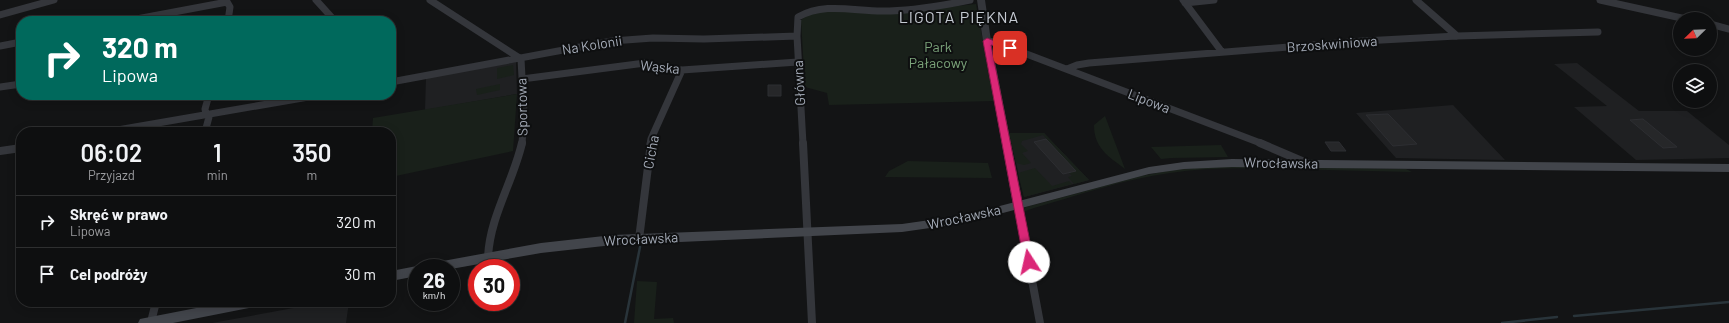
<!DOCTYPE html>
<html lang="pl">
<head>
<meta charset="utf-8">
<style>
	body { margin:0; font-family:Barlow,sans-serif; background:#1c1d1e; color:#f1f3f6; height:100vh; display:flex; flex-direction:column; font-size:15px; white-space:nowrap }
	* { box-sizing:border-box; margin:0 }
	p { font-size:13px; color:#9b9c9f }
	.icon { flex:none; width:22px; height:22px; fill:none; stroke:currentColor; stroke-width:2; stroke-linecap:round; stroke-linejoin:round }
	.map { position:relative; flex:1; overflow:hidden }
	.drawer { position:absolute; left:16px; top:127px; width:380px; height:180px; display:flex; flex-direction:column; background:#0e0f10; border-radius:16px; box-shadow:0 2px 10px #0003,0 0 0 1px #2e2f30 }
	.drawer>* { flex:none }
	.banner { position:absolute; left:16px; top:16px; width:380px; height:84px; border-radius:16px; box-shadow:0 2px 10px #0003,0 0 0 1px #2e2f30; background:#00695c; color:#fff; overflow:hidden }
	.needle { width:26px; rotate:247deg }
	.controls { position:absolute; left:1673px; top:12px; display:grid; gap:8px }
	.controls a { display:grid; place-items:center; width:44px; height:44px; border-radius:50%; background:#0e0f10; box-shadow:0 2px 10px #0003,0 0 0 1px #2e2f30; font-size:20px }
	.speed { position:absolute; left:408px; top:259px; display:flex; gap:8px; font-size:20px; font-weight:700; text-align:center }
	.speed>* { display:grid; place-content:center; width:52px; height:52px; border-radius:50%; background:#0e0f10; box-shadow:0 2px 10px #0003,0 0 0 1px #2e2f30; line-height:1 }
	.speed small { font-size:10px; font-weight:400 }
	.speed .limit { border:6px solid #d22; background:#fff; color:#111 }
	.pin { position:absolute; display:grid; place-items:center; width:34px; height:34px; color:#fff; margin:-17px; border-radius:8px; box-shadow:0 2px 6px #0006 }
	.me { position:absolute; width:44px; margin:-22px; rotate:350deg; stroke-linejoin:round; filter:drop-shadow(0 0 3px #0008) }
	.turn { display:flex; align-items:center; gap:14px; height:84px; padding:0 20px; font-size:18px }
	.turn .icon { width:52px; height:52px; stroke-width:2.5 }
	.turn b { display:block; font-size:28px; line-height:34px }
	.eta { display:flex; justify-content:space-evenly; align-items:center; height:68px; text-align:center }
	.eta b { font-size:24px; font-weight:600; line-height:28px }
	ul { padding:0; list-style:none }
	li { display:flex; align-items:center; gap:12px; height:52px; padding:0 20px; border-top:1px solid #2e2f30 }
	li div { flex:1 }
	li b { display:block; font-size:15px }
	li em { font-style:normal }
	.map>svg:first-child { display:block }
	.built { fill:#1f2022 }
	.green { fill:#19201a }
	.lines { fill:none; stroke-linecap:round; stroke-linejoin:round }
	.stream { stroke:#29343a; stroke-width:2.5 }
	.building { fill:#262729; stroke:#2d2e32 }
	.minor-far1 { stroke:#34363b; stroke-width:7 }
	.minor { stroke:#34363b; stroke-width:8 }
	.tertiary { fill:#34363b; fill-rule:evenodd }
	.secondary { fill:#42454b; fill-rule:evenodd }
	.route { fill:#db2777; stroke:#8e194d }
	.labels { text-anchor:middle; stroke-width:4; stroke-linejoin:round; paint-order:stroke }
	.street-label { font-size:14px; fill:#a4abb7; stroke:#0e0f10 }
	.park-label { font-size:14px; fill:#7ba37a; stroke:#0e0f10 }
	.quarter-label { font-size:16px; letter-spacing:1px; fill:#c5cad2; stroke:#0e0f10 }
</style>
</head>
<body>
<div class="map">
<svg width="1729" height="323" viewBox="0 0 1729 323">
	<rect width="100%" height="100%" fill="#131415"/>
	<path class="built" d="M516,62L517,94L425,110L426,78Z
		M1577,63L1639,111H1687L1729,145V158L1636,160L1574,107L1607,106L1554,64Z
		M1453,105L1505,160L1396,158L1356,113Z
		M1009,133H1044L1089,180L1024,197Z
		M326,302H349L346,323H212Z"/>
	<path class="green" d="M976,4L994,101L829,105L827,93L805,87L801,20L810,13L820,10L892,13Z
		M513,65L514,75L497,79V68Z
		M500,84V90L477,95L476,89Z
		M517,94L513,151L391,177V132H372L373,118Z
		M1105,116L1125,169C1108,156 1094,148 1094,125Z
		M1009,133H1044L1089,180L1074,184L1068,177L1072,176L1069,173L1075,171L1043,135L1022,141L1021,144L1028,151L1022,153L1031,163L1024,165L1016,163Z
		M1221,145L1228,157L1171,158L1161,159L1151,147Z
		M908,161L988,163L992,178L885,177L889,171Z
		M1206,167H1279L1280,169C1243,168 1206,167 1170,173C1124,179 1079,195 1034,208L1023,212V209L1026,207L1141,176L1172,170Z
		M1284,167L1406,169L1412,172L1285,169Z
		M1035,168L1052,186L1069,181L1072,184L1024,197L1018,173Z
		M637,281L657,282L654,319L673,318L674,323H634Z"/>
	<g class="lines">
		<path class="stream" d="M1574,316L1729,302
			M625,323L640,247
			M1502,323L1557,317"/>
	</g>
	<path class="building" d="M768,85H781V96H768Z
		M1388,114L1417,144L1393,146L1366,115Z
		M1643,119L1677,147L1663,148L1630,120Z
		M1046,139L1076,171L1063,174L1034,142Z
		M1325,142H1339L1346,151H1331Z"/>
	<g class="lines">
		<path class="minor-far1" d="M226,0L230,7L228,21
			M316,0L335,21
			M430,0L521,59L524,114L522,144
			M1183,0L1222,52
			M1416,0L1457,36
			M1600,0L1686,19
			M1185,3L1214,0
			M0,15L54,0
			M126,21L227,2
			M1710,24L1729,29
			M987,41L995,42L1263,144
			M0,46L21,42
			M1067,69L1077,65L1089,63L1363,41L1457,36L1598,32
			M522,79L645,63L666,70H682L798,62
			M391,82L612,41L653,38L704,39L797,36
			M0,87L21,84
			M106,132L320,95
			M205,132L209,117L206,115L205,109L209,95
			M650,144L651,139L682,70
			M803,144L797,36L798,17C825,2 853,11 882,11C911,11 941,6 970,0"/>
		<path class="minor" d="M803,143L812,323
			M1260,143L1309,164
			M0,151L21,148
			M1018,205L1040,323
			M639,239L651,143
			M488,257C490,216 513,182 522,143
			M151,322L156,302"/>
		<path class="tertiary" d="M977,0H985L991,41L1023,205L1018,208L1013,205L983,41Z"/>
		<path class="secondary" d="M1232,159L1729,164V172L1232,167L1184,169L1149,174L965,223L902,232L613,245L541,253L451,269V268H425L427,265L432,263L541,243L613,235L902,224L965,215L1149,167L1184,162Z
			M417,266L422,268H417V276L391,281V271Z
			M227,302H261L259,306L254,307L173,323H138L140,319L145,318Z"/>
	</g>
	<path class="route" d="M987,38L1013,48L1010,50L991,45L1034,262L1032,264H1025L1024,262L983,41Z"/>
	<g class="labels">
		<g class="street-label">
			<text transform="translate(1332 44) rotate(-4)" y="5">Brzoskwiniowa</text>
			<text transform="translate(592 45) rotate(-9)" y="5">Na Kolonii</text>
			<text transform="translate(660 67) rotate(6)" y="5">Wąska</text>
			<text transform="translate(799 83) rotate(-93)" y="5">Główna</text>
			<text transform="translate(1149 101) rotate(21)" y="5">Lipowa</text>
			<text transform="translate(522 107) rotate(-91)" y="5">Sportowa</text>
			<text transform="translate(651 152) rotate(-79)" y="5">Cicha</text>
			<text transform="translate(1281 163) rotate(1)" y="5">Wrocławska</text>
			<text transform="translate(964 217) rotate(-12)" y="5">Wrocławska</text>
			<text transform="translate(641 239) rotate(-3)" y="5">Wrocławska</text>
		</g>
		<g class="park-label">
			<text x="938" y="52">Park<tspan x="938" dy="16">Pałacowy</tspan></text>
		</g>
		<g class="quarter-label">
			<text x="959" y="23">LIGOTA PIĘKNA</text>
		</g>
	</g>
</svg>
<div class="controls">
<a><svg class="needle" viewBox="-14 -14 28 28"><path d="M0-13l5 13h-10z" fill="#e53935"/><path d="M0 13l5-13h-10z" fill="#9b9c9f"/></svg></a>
<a><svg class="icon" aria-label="layers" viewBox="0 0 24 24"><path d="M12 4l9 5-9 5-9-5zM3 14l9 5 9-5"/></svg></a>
</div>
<div class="speed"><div>26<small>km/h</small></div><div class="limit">30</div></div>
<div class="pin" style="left:1010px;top:48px;background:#d93025"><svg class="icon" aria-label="arrive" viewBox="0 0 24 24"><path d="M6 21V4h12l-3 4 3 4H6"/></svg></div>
<svg class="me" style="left:1029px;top:262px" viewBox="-20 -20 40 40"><circle r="19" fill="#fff"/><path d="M0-13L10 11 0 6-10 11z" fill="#db2777"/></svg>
<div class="banner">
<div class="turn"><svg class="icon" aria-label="right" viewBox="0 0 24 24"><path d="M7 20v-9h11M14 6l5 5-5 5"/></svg><div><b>320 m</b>Lipowa</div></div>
</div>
<section class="drawer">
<div class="eta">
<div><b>06:02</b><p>Przyjazd</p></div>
<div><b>1</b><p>min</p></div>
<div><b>350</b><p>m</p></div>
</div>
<ul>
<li><svg class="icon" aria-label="right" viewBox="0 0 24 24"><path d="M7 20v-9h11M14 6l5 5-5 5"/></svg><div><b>Skręć w prawo</b><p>Lipowa</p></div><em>320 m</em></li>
<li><svg class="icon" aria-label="arrive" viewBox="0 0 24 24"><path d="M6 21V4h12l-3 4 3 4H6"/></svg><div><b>Cel podróży</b></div><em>30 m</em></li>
</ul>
</section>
</div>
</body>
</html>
